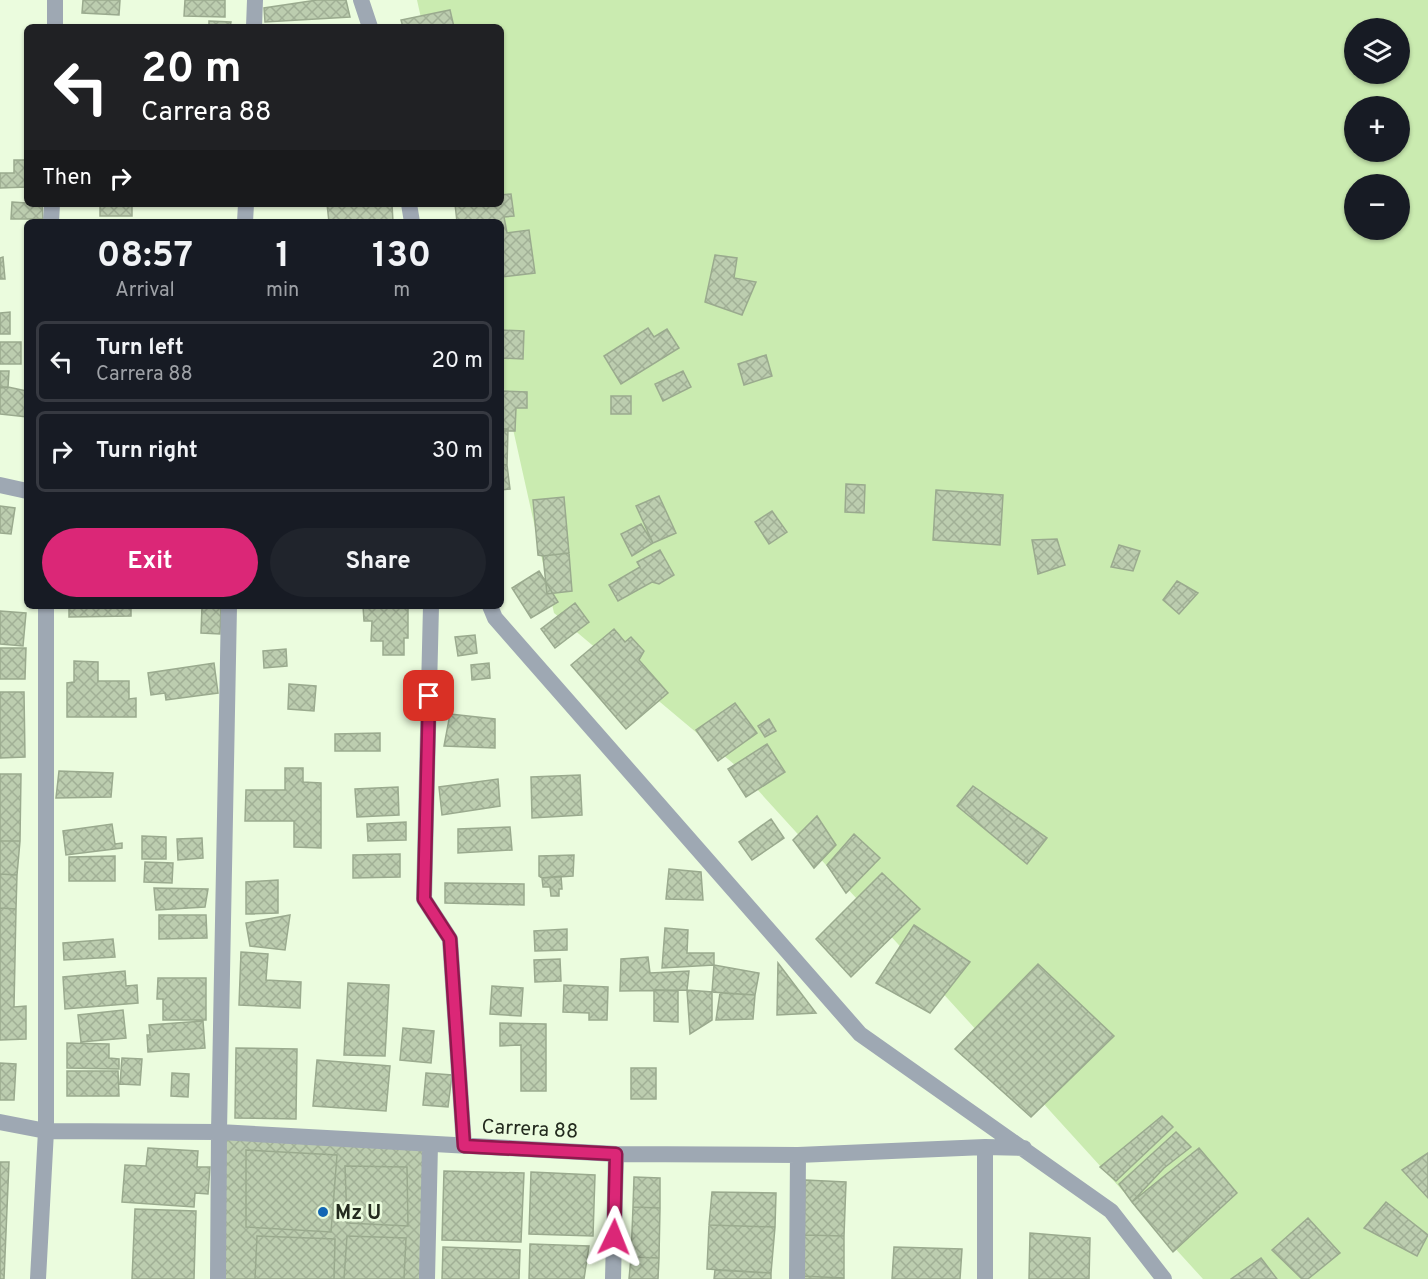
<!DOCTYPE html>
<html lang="en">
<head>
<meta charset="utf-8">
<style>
	body { margin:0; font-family:Overpass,sans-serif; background:#20242c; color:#f1f3f6; height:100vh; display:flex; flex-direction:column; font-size:22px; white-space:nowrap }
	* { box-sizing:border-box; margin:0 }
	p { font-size:20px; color:#9ea1a6 }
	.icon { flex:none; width:33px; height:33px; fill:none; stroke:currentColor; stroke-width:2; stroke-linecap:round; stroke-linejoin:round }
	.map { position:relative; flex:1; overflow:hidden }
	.sheet { position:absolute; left:24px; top:219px; width:480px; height:390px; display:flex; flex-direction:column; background:#171b24; border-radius:9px; box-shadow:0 2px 4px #0004 }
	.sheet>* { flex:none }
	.top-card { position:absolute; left:24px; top:24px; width:480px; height:183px; border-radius:9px; box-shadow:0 2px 4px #0004; background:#202124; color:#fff; overflow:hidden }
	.tools { position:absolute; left:1344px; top:18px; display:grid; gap:12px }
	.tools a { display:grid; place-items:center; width:66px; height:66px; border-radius:50%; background:#171b24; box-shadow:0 2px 4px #0004; font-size:30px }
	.pin { position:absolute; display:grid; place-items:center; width:51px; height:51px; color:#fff; margin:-26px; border-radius:12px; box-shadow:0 3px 9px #0006 }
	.me { position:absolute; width:66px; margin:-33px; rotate:2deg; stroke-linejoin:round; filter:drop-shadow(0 0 4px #0008) }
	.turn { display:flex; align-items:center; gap:21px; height:126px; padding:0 18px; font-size:27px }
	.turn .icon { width:78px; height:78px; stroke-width:2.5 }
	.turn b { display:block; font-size:42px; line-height:51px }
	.then { display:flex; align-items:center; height:57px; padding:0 18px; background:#0003; gap:12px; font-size:22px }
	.eta { display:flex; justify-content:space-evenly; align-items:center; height:102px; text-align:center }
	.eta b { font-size:36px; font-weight:700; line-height:42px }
	.cta { display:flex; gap:12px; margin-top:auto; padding:12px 18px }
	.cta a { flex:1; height:69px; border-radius:36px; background:#db2777; color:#fff; font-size:24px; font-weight:700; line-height:69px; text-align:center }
	.cta a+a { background:#20242c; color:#f1f3f6 }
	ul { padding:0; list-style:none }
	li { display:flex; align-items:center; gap:18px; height:81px; margin:0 12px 9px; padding:0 6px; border:3px solid #363941; border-radius:9px }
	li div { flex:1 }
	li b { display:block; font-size:22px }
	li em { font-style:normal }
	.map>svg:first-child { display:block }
	.green { fill:#caebb0; fill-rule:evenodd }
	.building { fill:url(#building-cross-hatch); stroke:#9aaa8e; stroke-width:1.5 }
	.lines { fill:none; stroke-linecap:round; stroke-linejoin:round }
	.minor { stroke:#9ea8b3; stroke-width:16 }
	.route-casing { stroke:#8e194d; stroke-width:15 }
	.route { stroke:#db2777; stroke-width:10 }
	.poi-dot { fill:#1266b4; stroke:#ebfcde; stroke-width:2 }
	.labels { text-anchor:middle; stroke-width:5; stroke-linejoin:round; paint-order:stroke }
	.street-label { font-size:20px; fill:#232a1e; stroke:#ebfcde }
	.poi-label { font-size:20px; font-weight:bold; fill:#232a1e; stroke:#ebfcde; text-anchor:start }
</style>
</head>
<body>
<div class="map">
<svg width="1428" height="1279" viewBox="0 0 1428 1279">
	<defs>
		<pattern id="building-cross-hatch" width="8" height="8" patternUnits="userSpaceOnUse" patternTransform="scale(1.5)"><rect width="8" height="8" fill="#bccdaf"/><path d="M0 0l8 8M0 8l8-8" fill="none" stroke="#a1b096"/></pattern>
	</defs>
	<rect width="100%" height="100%" fill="#ebfcde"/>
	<path class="green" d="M417,0H1428V1279H1203L735,765L554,613L501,375V27H423ZM1354,28H1400V74H1354ZM1354,106H1400V152H1354ZM1354,184H1400V230H1354Z"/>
	<path class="building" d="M83,0H120L119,15L82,13Z
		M185,0H225V17L184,16Z
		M317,0H346L350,17L265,22L264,8Z
		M450,10L454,27H403L401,20Z
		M209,21L231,22L230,27H209Z
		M14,160H27V187L0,188V173H14Z
		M511,194L514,216L504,217L507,233L529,230L535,273L501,277V222H457L455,204H501V195Z
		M12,202L42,204L43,219H11Z
		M100,204H132V216H100Z
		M327,204H392L393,222H329Z
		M715,255L737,258L734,278L756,282L742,315L705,302Z
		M3,257L5,279H0V258Z
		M10,312V334H0V313Z
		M648,328L654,337L667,329L679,348L621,384L604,356Z
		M501,330L524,331L523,359L501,358Z
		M0,342H21V364H0Z
		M766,355L772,376L744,385L738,364Z
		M0,371H9L8,387H0Z
		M683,371L691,387L663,401L655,384Z
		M8,387L27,391V417L0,414V388Z
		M501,391L527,392V408H516L515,431H501Z
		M611,396H631V414H611Z
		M501,429H508L507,465L501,464Z
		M501,465H507L510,489L501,490Z
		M846,484L865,485L864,513L845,512Z
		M936,490L1003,495L1000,545L933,540Z
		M659,496L676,533L653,543L636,506Z
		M564,497L569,553L543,556L538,555L533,500Z
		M0,506L15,508L11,534L0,533Z
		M772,511L787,532L769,544L755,522Z
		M641,524L653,543L632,556L621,534Z
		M1057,539L1065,565L1038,574L1032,540Z
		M1119,545L1140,551L1133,571L1111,567Z
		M660,550L674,575L659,584L652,582L618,601L609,585L640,567L637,562Z
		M569,553L572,591L547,594L543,556Z
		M539,571L558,602L531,618L512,588Z
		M1177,581L1198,593L1179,614L1163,600Z
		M575,603L589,622L555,648L541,629Z
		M69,606H131V616L69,617Z
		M202,606H221L220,634L201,633Z
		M363,606H408V638H404V655H383V641H371L372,621H364Z
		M0,611L26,613L23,646L0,644Z
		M614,629L625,642L631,637L644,651L639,660L668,693L626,729L571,665Z
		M475,635L477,653L458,656L455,637Z
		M0,648H26L25,679H0Z
		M286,649L287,666L264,668L263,651Z
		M74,661L98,662V681H129V699L136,698V717H67V683L74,682Z
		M214,663L218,693L166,700L165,693L151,695L148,673Z
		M489,663L490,678L472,680L471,665Z
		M289,684L316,686L314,711L288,709Z
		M0,692H24L25,757L0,758Z
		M735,703L757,733L718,761L696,730Z
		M450,714L495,719V748L444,746Z
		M769,719L776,731L765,737L758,726Z
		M380,733V751H335V734Z
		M767,744L785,772L746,797L728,769Z
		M285,768H303V782L321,783V848L294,847V821H245L246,790H285Z
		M59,771L113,773L111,797L56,798Z
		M0,774H21L20,841H0Z
		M580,775L582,815L532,818L531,777Z
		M498,779L500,806L442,815L439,787Z
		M973,786L1047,838L1027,864L957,806Z
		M398,787L399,815L357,817L355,789Z
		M817,816L836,845L814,868L793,840Z
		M771,819L784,838L752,860L739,842Z
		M406,822V840L368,841L367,824Z
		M112,824L115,844L122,843V848L66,855L63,831Z
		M510,827L512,850L458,853V829Z
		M854,834L880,858L846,893L827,865Z
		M142,836L166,837V859H142Z
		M202,838L203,858L178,860L177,839Z
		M0,841H20L17,875L0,874Z
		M400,854V877L353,878V855Z
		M574,855L573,876L542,878L539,876V856Z
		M115,856V881H69V857Z
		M145,862L173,863L172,883L144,882Z
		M669,869L701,872L703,900L666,899Z
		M882,873L920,909L851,977L816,939Z
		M0,874L17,875L16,909L0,908Z
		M561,876L562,889H559V896H551L550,887H543L542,878Z
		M278,880V913L246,914V882Z
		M445,883L524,884V905L445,903Z
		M154,888L208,889L205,907L156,910Z
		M0,908L16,909L14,1007L26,1006V1039L0,1040Z
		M159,915H206L207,938L159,939Z
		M290,915L285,950L250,946L246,923Z
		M914,925L970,962L930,1013L876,983Z
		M665,928L688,930L687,953H714V965L662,968Z
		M567,929V950L535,951L534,931Z
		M113,939L115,957L64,960L63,943Z
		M241,952L268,954L266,980L301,982L300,1008L239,1005Z
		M648,957L650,973L689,971L687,990L620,991L621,959Z
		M560,959L561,981L535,982L534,960Z
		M778,963L816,1013L777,1015Z
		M1038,964L1114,1036L1031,1117L955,1049Z
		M714,965L759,973L755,995L712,992Z
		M125,971L126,986L137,985L138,1003L65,1009L63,977Z
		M158,978H206V1020H163V999H157Z
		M348,983L389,985L385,1056L344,1055Z
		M564,985L608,987L607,1020H589V1013L563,1012Z
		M492,986L523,988L521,1016L490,1014Z
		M654,990L678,991V1022L654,1021Z
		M687,990L712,992V1020L690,1034Z
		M720,993L755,995L753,1019L716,1020Z
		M123,1010L126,1038L81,1042L78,1015Z
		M203,1021L205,1048L148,1052L147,1035H150L149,1025Z
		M500,1023L546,1024V1091H521V1045L500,1046Z
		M403,1028L434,1031L431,1063L400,1060Z
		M67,1043L109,1044V1058L119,1059V1069L67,1068Z
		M236,1048L297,1049L296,1119L235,1118Z
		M122,1058L142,1059L140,1085L120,1084Z
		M317,1060L390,1066L386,1111L313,1106Z
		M0,1063L16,1064L14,1100H0Z
		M631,1068H656V1099H631Z
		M67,1071H118L119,1096H67Z
		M172,1073L189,1074L188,1097L171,1096Z
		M426,1073L452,1075L448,1107L423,1105Z
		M1162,1116L1173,1127L1116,1181L1100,1167Z
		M219,1132L430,1144L427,1279H218Z
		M1176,1132L1191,1147L1164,1168L1132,1202L1119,1184Z
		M148,1148L198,1151L197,1167H210L208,1194L195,1193L194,1207L122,1202L125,1165L146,1166Z
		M1199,1148L1237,1193L1173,1252L1132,1202Z
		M246,1150L337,1155L331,1232L246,1227Z
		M1428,1153V1198L1402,1170Z
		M0,1162H9L4,1279H0Z
		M345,1166L407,1167L408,1226L347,1223Z
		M444,1171L524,1173L521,1242L442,1240Z
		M531,1172L595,1175L593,1236L529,1234Z
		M634,1177L660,1178V1208L633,1207Z
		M805,1180L846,1182L844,1236L804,1235Z
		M712,1192L776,1193L775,1227L709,1225Z
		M1386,1202L1428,1235L1417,1256L1364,1228Z
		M633,1207L660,1208L659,1258L631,1257Z
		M135,1209L196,1211L194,1279H132Z
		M1308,1218L1340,1253L1308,1279H1302L1272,1250Z
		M709,1225L775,1227L771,1273L707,1269Z
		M1030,1233L1090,1238L1089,1279H1029Z
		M804,1235L844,1236V1278L801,1276Z
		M257,1236L335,1239L334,1279H255Z
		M347,1236L406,1238L404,1279H344Z
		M530,1244L589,1246L584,1279H529Z
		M443,1247L520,1250L519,1279H442Z
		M894,1247L962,1249L960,1279H892Z
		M631,1257L659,1258L658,1279H629Z
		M1261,1258L1277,1279H1231Z
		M715,1270L771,1273V1279H714Z
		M801,1276L844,1278V1279H802Z"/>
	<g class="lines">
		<path class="minor" d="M361,0L370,27
			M55,27V0
			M254,27L255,0
			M409,204L412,222
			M51,222L52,204
			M245,222L246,204
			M0,485L27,491
			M431,606L424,899L450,939L464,1146
			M490,606L495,618L860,1034L1111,1211L1164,1279
			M0,1122L46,1131L219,1132L616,1154L798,1155L985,1147L1024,1148
			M38,1279L46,1131V606
			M218,1279L219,1132L229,606
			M427,1279L430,1144
			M613,1279L616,1154
			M797,1279L798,1155
			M985,1279V1147"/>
	</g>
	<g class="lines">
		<defs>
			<path id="route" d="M429,696L424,899L450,939L464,1146L616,1154L614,1237"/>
		</defs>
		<use href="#route" class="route-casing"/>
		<use href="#route" class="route"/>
	</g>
	<circle class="poi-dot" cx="323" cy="1212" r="6"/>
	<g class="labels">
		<g class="street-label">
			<text transform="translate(530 1128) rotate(3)" y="7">Carrera 88</text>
		</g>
		<g class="poi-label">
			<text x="335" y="1219">Mz U</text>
		</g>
	</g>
</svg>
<div class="tools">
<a><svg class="icon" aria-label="layers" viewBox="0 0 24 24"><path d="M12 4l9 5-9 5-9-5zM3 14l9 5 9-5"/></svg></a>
<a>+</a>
<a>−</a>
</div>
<div class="pin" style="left:429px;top:696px;background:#d93025"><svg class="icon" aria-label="arrive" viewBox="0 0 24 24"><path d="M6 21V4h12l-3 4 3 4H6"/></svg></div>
<svg class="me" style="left:614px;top:1237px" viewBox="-20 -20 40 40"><path d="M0-17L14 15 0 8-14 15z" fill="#db2777" stroke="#fff" stroke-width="4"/></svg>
<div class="top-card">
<div class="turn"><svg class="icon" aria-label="left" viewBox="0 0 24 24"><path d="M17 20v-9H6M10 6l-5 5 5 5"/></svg><div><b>20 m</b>Carrera 88</div></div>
<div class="then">Then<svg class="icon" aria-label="right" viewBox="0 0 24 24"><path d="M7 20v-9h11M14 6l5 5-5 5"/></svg></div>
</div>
<section class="sheet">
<div class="eta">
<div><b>08:57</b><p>Arrival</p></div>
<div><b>1</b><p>min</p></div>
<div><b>130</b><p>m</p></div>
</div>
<ul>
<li><svg class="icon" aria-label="left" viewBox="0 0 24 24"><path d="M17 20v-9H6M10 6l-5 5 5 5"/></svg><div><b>Turn left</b><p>Carrera 88</p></div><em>20 m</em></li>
<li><svg class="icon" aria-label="right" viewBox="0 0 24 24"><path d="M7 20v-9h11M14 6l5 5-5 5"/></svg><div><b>Turn right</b></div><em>30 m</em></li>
</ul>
<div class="cta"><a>Exit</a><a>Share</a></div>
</section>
</div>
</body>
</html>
